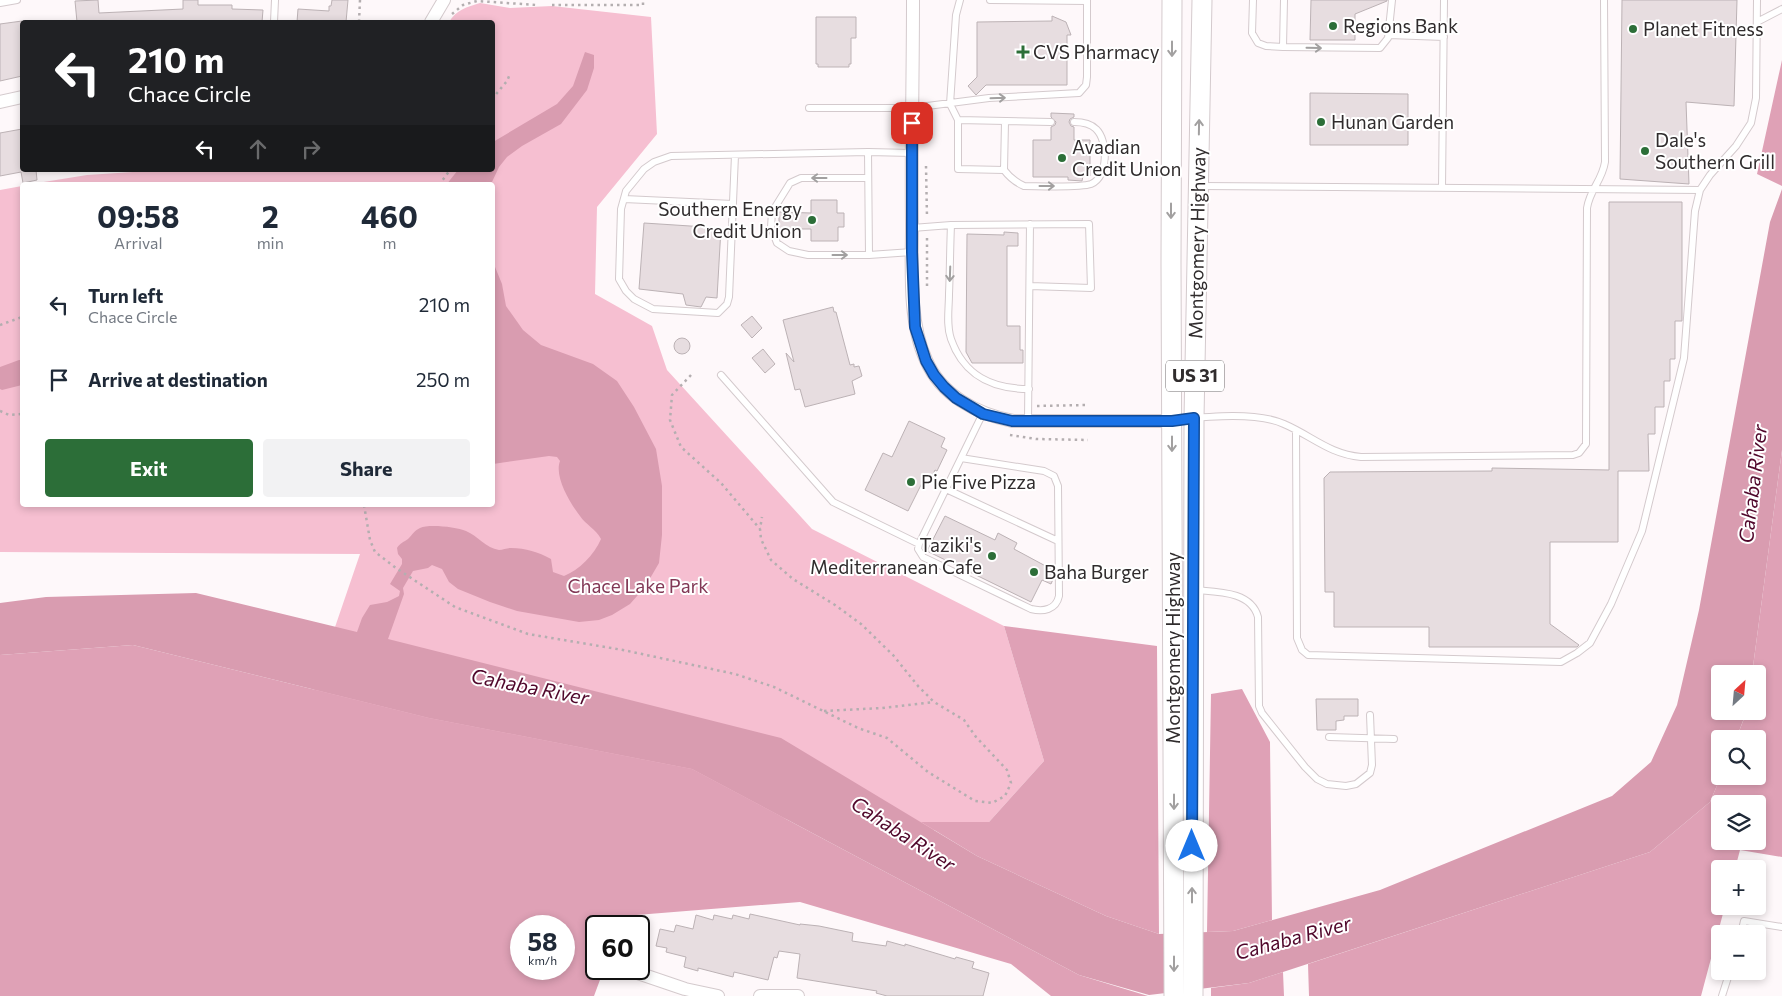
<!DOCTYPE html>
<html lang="en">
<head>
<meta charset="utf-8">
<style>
	body { margin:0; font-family:Commissioner,sans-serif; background:#f2f2f3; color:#1f2937; height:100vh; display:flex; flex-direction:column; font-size:19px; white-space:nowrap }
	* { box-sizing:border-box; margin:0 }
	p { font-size:16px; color:#747a83 }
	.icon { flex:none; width:28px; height:28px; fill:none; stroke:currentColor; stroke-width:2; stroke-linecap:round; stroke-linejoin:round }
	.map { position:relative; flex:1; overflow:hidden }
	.sheet { position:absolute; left:20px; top:182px; width:475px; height:325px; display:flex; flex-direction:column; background:#fff; border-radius:5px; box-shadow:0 2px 8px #0003 }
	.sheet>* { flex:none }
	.banner { position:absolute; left:20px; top:20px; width:475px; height:152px; border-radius:5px; box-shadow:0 2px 8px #0003; background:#202124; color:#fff; overflow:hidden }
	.needle { width:32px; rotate:26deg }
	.fabs { position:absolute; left:1711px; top:665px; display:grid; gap:10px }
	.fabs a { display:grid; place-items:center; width:55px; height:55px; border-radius:5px; background:#fff; box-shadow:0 2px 8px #0003; font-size:25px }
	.speed { position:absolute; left:510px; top:915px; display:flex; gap:10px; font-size:25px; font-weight:700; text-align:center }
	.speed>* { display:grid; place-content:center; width:65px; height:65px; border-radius:50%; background:#fff; box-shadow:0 2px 8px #0003; line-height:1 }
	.speed small { font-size:12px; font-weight:400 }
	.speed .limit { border:2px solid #111; border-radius:8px; background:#fff; color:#111 }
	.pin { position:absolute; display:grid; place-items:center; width:42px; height:42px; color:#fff; margin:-21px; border-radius:10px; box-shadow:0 2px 8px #0006 }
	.me { position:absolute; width:55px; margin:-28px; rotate:0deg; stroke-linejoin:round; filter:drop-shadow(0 0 4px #0008) }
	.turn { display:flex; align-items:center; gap:18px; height:105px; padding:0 25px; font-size:22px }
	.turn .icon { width:65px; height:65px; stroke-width:2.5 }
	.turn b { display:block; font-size:35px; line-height:42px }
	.lanes { display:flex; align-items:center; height:48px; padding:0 25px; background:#0003; justify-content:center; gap:25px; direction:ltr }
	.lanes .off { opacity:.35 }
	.eta { display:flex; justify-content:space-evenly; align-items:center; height:85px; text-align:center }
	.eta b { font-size:30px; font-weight:700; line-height:35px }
	.action { display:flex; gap:10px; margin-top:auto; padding:10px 25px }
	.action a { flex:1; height:58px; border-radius:5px; background:#2c6e38; color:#fff; font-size:20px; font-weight:700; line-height:58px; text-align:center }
	.action a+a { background:#f2f2f3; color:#1f2937 }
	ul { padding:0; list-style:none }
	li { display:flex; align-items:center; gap:15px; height:75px; padding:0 25px }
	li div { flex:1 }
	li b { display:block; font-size:19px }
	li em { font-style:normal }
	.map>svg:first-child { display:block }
	.green { fill:#f6bfd1 }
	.forest { fill:#dfa1b6; fill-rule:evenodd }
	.water { fill:#d99cb0 }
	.building { fill:#e7dde0; stroke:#bcb2b5 }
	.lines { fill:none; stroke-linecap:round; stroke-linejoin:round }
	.lane-casing { stroke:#d4cacd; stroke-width:8 }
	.street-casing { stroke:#d4cacd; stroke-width:14 }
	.primary-casing { stroke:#d4cacd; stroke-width:21 }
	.path { stroke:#b4aeb0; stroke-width:2.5; stroke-dasharray:2.5 4; stroke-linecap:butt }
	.lane { stroke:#fff; stroke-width:6 }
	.street { stroke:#fff; stroke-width:12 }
	.primary { stroke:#fff; stroke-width:19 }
	.oneway { stroke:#a2a0a0 }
	.route-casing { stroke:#114b97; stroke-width:12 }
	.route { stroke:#1a73e8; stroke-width:9 }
	.poi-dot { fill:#2c6e38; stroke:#fff; stroke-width:2 }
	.labels { text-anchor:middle; stroke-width:4; stroke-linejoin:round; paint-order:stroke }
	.shield { fill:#fff; stroke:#6e6b6c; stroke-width:1 }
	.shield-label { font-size:18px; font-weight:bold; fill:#302c2d }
	.poi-label { font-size:19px; fill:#302c2d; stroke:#fff; text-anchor:start }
	.street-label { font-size:19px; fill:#302c2d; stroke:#fff }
	.park-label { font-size:19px; fill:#823856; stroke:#fff }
	.water-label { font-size:20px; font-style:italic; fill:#50072b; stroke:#fff }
</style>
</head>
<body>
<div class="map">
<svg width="1782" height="996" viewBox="0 0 1782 996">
	<rect width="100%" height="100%" fill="#fef8fa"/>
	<path class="green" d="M480,3L510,8L552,6L651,17L657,134L597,207L595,294L652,326L667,370L812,529L1004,626L1044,761L989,822L874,839L307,709L360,554L0,552V190L22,186V505H492V185H25L87,175L163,170H492V22H449C456,10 467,7 480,3Z"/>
	<path class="forest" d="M1782,60V186L1757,174Z
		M1782,450V857L1740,850L1735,869H1720V906H1725L1701,996H1309L1308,964L1650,852L1710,802L1721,776H1758V739H1736L1747,711H1758V674H1752ZM1720,804H1758V841H1720Z
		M1004,626L1157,646L1159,934L1106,916L977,856L921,822H989L1044,761Z
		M133,645L429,718L692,769L1079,975L1148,996H1051L1011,964L800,902L624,916L620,926H596V969H604L594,996H0V655ZM521,926H564V969H521Z
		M1242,689L1270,742L1272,920L1233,931L1207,932L1211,694Z
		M1283,972L1284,996H1211V988L1249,983Z"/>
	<path class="water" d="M585,52L594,55V68L587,90L561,124L522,146L507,157L499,167L492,182L485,185H446L458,170H492L493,142L557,104L573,86Z
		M1782,189V450L1752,674H1720V711H1747L1746,713L1736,739H1720L1721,776L1710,802L1650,852L1249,983L1149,995L1079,975L692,769L429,718L133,645L0,655V603L46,597L196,593L357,632L362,618L370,605L387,602L399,596L400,591L390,584L402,564V559L398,554L397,548C400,543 404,542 408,539C412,535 415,530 420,528C429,524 456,527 466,531C478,536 486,548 499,550C503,550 507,548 511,548C526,548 538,552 551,559L553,572L564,576C579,570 594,555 601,539C596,529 586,525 580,516C570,503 554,477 560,461L557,457L549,456L493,464V262L502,284L506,306L523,330L541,345L593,364L617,381L634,407L656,449L662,486V535L659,563L645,587L630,604L612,615L599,620L579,622L517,611L490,602L458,589L449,582L442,569L432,565L428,568L413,571L403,588L404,594L388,639L781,738L977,856L1106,916L1159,934L1233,931L1380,890L1612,796L1651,762L1677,705L1699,610L1770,222Z
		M19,360H22V385L2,390L0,389V367Z"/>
	<path class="building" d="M98,0L99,13L183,9V0H198V5H232V9L263,10L262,22H77L75,1Z
		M332,0H348L346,22H297L298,9L329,11V6H331Z
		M1311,0H1387V1L1355,14V40H1310Z
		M1622,0H1737L1734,106L1686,102L1689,184L1620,179Z
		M1052,16L1066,22L1071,35H1067V85H986L976,95L968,86L977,77V22L1052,21Z
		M816,17H856V38H851V64H849V67H818V64H816Z
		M22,21V76L0,81V24Z
		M1310,93L1408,94V145H1310Z
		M1051,113L1074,114V117L1070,119L1069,122L1071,126L1074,127V140H1090V176H1083L1082,181L1068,180V177H1033V140H1051V127L1055,125L1056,122L1051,117Z
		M22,129V170H36L37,180L23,183L21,172L0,176V133Z
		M811,200H837V213H844V227H838V241H811V229H779V212L811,213Z
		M1609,202H1682V321H1675V359H1670V381H1664V407H1655V434H1648L1649,471H1618V542H1550V624L1579,645L1577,647H1429V627H1334V592H1325L1324,478L1330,472L1492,471V468L1609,470Z
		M644,223L721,228L717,298L706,297L701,307L686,305L683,294L639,289Z
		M1004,232L1018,233V246H1007V326H1020V350H1023V363H972L966,352L967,234L1004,235Z
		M833,307L834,312H836L850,365L854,364V367L859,366L862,376L852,381L855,394L805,407L800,389L795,390L786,353L794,362L783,320Z
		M752,316L762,328L752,338L741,325Z
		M674 346a8 8 0 1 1 16 0a8 8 0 1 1-16 0Z
		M763,349L775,364L765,373L752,358Z
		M909,421L945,438L941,447L947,450L937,471L935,470L931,478L926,475L908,511L865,490L883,453L892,457Z
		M945,516L995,540L998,533L1017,543L1014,549L1053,570L1054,577L1051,584L1042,580L1031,602L927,551Z
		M1316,699H1358V716H1344V720L1336,721V730H1317Z
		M750,914L800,925V924L819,926L853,933L852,941L886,946L887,941L905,946V944L955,959L956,957L974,962L972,968L989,973L983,996H887L876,993L877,991L797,978L800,954L779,951L777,958L774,957L768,980L734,972L733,977L698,968V971L684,967L686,957L666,952L667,948L656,946L660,929L674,932L676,925L693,929L696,915L713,920L714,915L732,919L733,915L749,919Z"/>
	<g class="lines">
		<defs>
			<path id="lane" d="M960,0L956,15L950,104L958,120V169L1004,170
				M990,0L1087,1
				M1253,0L1252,33L1258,43L1266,46L1283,47L1380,48L1388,38L1392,0
				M0,3L17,0
				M274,22L275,0
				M1757,22L1782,9
				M1389,35L1444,37
				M1283,47L1284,0
				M809,108H912L989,98L1079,93L1086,85L1087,77V0
				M958,120L1051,122
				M1005,122L1004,170C1010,178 1015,182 1024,186C1038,186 1080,188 1091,184C1109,177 1108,140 1096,129C1090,123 1082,122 1074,122
				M735,155L729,297L727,304L718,313L653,309L634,299L626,291L619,279L621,209L626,191L644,169L654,162L671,156L868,152
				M868,178H801L790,183L772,212L771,227L777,243L789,251L808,255H869L912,252
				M1201,186L1700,190
				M1442,188L1444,0
				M624,199L733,204
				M951,225C950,248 950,271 949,294C949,309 946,325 951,339C964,376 992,389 1029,389
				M912,228L951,225L1089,224L1091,288L1030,286
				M869,255L868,152L912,153
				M721,375L833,502L919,544
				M1173,420C1204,417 1255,411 1284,424C1312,436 1329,454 1361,457L1573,455L1579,453L1586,444L1587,208C1590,189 1602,181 1605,162L1604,0
				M1028,421L1030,224
				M1296,430L1297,638L1302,650L1308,655L1561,662L1577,653L1590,643L1611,604L1642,531L1684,358L1695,211L1700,190L1710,175L1736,146L1751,123L1756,98L1757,0
				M961,458L1044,471L1054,476L1058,486L1059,596C1056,610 1043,612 1031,609L923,557L918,549L919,544L983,413
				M946,489L1058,541
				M1195,590C1217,592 1251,591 1258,617L1259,706L1262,713L1305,767L1317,779L1327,784L1346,786L1356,784L1370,773L1372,765L1370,715
				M1329,737L1394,739
				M1741,934L1744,921L1782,927
				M1722,996L1730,971"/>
			<path id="street" d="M913,0C913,75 911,150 912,225C912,267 908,321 926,360C941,395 976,414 1013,421H1172
				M431,22L444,0
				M0,102L22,97
				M629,970L685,989L718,996
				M760,996H798"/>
			<path id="primary" d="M1172,0L1171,263L1174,996
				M1193,996L1194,418L1202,0"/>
		</defs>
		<use href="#lane" class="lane-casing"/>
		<use href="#street" class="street-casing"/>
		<use href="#primary" class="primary-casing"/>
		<path class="path" d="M552,5H643V0
			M452,14L463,5L477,1L537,5
			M359,22L360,0
			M492,99L507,81L510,74
			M926,166L927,218
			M439,185L450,170
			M927,286V236
			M0,325L22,317
			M691,375L672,395L670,420L681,447L721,483L760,529
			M1037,406L1087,405
			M0,411L9,415L22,414
			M1010,435L1036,439L1088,440
			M364,505L370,540L375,552L396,568L455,607L528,634L623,650L735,674L774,687L858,728L887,738L928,772L975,801L992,803L1005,796L1011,783L1007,770L976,737L964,720L934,702L918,686L893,655L861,624L835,605L793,579L771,560L761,539L760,529L762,517
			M824,711L882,708L934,702"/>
		<use href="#lane" class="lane"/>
		<use href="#street" class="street"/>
		<use href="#primary" class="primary"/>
	</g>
	<defs><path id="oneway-shaft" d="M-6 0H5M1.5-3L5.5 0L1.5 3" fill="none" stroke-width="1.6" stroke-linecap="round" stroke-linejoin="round" transform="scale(1.25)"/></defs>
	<g class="oneway">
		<use href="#oneway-shaft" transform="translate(1314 48) rotate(1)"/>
		<use href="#oneway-shaft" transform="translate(1172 49) rotate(90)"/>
		<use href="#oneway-shaft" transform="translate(998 98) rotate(-2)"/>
		<use href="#oneway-shaft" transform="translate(1199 127) rotate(-89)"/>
		<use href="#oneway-shaft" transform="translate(819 178) rotate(180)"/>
		<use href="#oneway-shaft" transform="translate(1047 186)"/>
		<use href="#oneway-shaft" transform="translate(1171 211) rotate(90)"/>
		<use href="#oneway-shaft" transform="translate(840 255)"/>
		<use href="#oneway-shaft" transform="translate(950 274) rotate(92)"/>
		<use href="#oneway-shaft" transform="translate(1172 444) rotate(90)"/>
		<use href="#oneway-shaft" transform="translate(1174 802) rotate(90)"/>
		<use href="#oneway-shaft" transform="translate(1192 895) rotate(-90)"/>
		<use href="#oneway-shaft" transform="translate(1174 964) rotate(90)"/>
	</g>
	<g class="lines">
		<defs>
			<path id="route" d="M912,123V252L915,327L926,361L934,375L944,387L956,398L983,414L1012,421H1172L1194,418L1192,846"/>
		</defs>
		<use href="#route" class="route-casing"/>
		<use href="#route" class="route"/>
	</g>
	<g class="poi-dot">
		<circle cx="1333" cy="26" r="5"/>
		<circle cx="1633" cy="29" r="5"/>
		<path d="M1020.5 44.5h5v5h5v5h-5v5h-5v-5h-5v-5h5z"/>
		<circle cx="1321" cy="122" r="5"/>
		<circle cx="1645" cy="151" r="5"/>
		<circle cx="1062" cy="158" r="5"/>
		<circle cx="812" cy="220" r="5"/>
		<circle cx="911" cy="482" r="5"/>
		<circle cx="992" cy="556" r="5"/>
		<circle cx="1034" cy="572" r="5"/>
	</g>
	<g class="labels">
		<rect class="shield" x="1166" y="360.5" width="58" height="31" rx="4"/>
		<g class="shield-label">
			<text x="1195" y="382">US 31</text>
		</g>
		<g class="poi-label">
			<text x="1343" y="33">Regions Bank</text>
			<text x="1643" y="36">Planet Fitness</text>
			<text x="1033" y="59">CVS Pharmacy</text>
			<text x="1331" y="129">Hunan Garden</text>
			<text x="1655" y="147">Dale's<tspan x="1655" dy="22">Southern Grill</tspan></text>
			<text x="1072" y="154">Avadian<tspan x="1072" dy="22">Credit Union</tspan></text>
			<text x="802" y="216" text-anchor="end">Southern Energy<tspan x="802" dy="22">Credit Union</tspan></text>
			<text x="921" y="489">Pie Five Pizza</text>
			<text x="982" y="552" text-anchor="end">Taziki's<tspan x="982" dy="22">Mediterranean Cafe</tspan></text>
			<text x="1044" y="579">Baha Burger</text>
		</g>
		<g class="street-label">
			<text transform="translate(1197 243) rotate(-89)" y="7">Montgomery Highway</text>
			<text transform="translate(1173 648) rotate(-90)" y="7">Montgomery Highway</text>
		</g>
		<g class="park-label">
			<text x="638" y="593">Chace Lake Park</text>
		</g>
		<g class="water-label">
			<text transform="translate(1753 484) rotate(-83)" y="7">Cahaba River</text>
			<text transform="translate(530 687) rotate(11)" y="7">Cahaba River</text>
			<text transform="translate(903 834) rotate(33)" y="7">Cahaba River</text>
			<text transform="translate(1293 938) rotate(-15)" y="7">Cahaba River</text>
		</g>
	</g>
</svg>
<div class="fabs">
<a><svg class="needle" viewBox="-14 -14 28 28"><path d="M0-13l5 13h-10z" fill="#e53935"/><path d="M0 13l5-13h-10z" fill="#747a83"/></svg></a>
<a><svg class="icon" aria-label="search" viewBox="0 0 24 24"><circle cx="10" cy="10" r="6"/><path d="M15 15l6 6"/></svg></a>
<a><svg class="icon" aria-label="layers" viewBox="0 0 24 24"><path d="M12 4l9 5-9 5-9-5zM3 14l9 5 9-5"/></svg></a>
<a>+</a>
<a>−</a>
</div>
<div class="speed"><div>58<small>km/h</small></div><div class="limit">60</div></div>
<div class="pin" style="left:912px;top:123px;background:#d93025"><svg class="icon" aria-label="arrive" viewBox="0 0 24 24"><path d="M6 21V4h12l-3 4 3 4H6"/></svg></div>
<svg class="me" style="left:1192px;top:846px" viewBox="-20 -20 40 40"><circle r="19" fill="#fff"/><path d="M0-13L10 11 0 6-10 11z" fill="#1a73e8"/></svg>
<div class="banner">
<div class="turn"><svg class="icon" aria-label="left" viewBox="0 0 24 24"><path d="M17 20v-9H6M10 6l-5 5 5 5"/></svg><div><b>210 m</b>Chace Circle</div></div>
<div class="lanes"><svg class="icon" aria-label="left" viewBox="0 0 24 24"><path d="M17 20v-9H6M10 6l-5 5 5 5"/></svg><svg class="icon off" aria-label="ahead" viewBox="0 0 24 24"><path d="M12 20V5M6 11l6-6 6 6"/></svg><svg class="icon off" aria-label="right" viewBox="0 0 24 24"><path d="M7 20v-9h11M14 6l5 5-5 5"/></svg></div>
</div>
<section class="sheet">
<div class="eta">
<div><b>09:58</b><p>Arrival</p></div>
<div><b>2</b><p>min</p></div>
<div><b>460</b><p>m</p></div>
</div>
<ul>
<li><svg class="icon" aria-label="left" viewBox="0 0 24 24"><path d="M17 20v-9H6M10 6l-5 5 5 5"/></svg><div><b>Turn left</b><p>Chace Circle</p></div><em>210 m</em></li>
<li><svg class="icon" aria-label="arrive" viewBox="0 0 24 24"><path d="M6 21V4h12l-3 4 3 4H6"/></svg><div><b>Arrive at destination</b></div><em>250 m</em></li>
</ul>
<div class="action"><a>Exit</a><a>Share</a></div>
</section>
</div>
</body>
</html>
